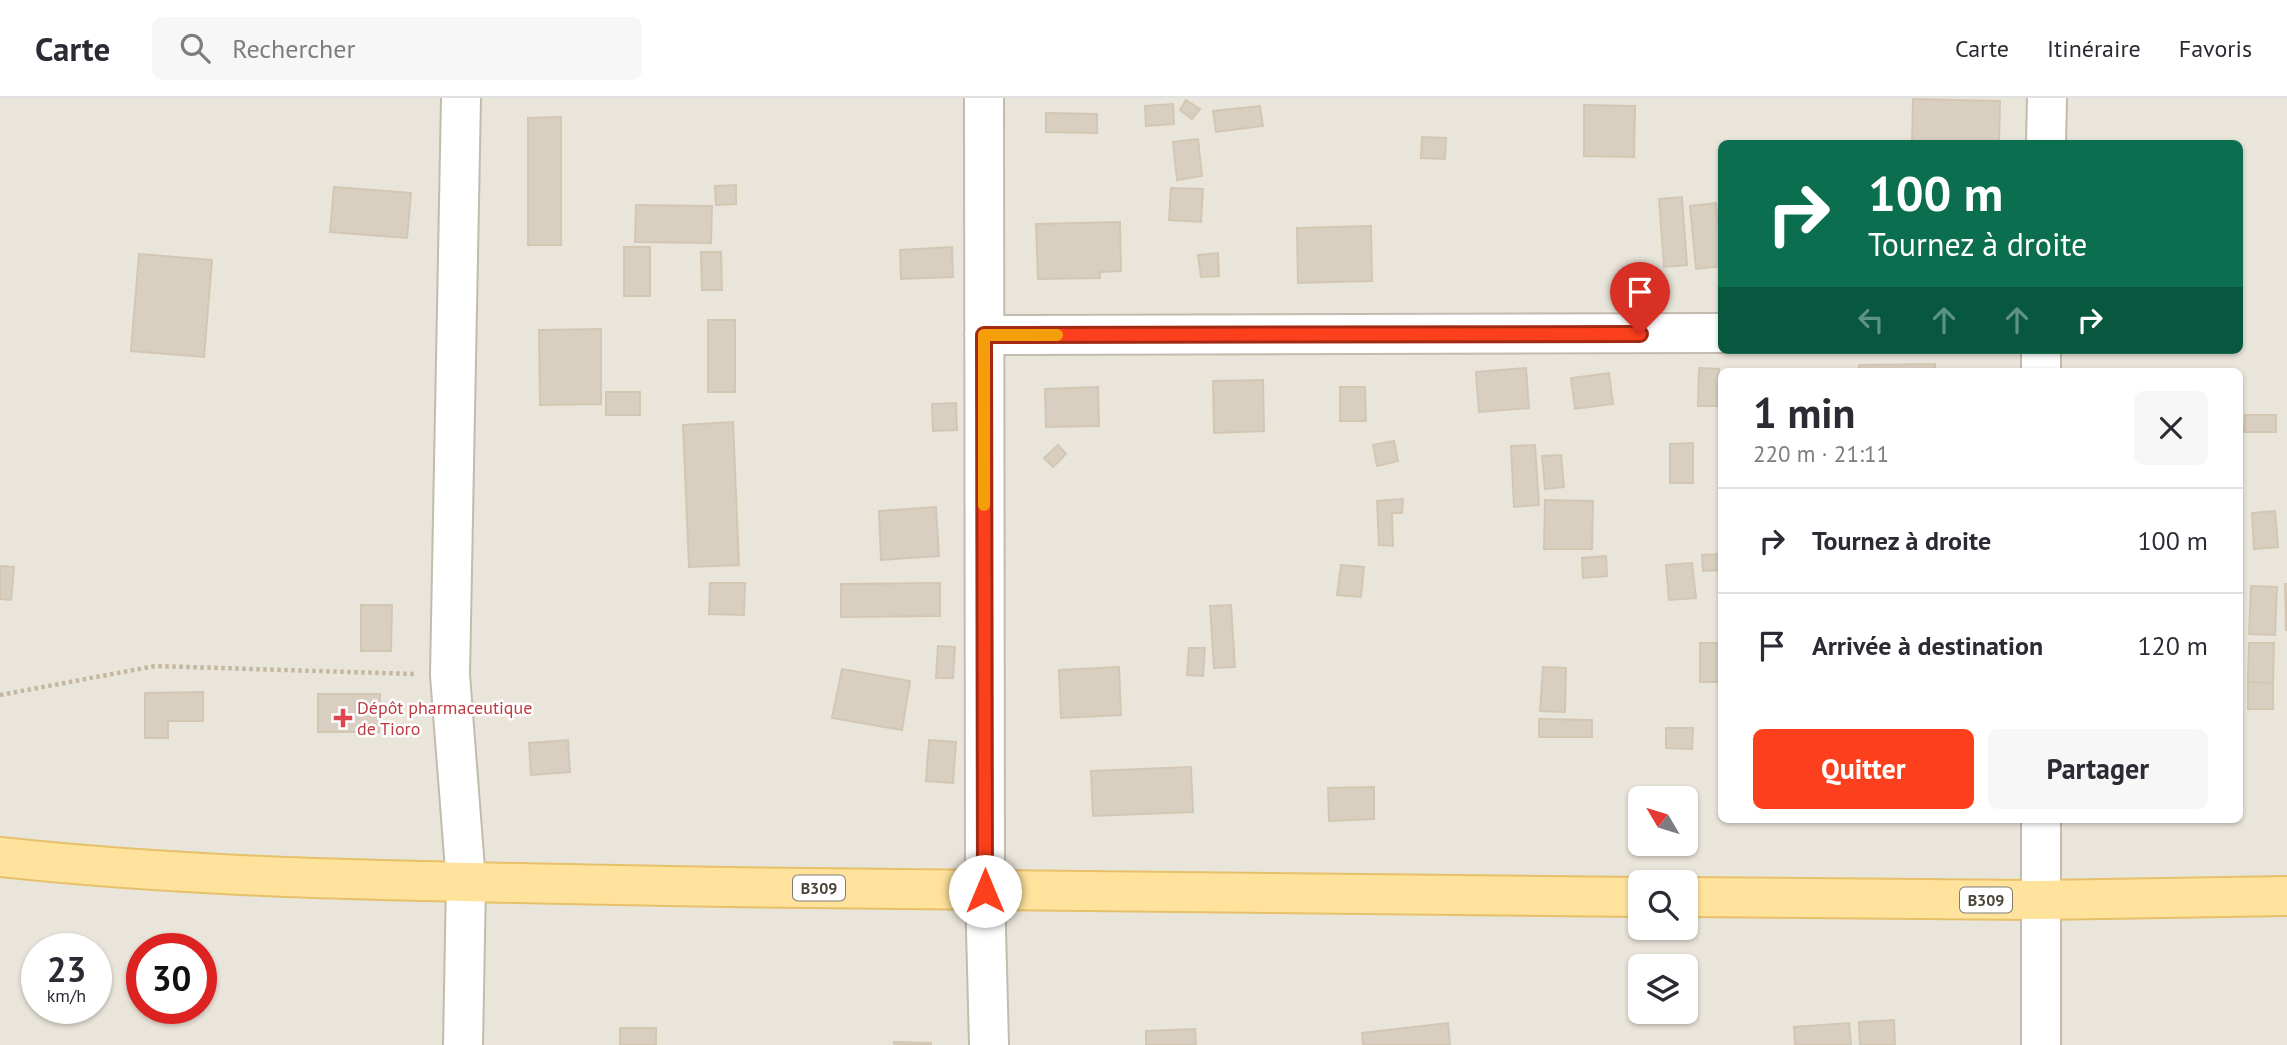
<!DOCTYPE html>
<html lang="fr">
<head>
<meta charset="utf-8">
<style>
	body { margin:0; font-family:"PT Sans",sans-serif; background:#f7f7f7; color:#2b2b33; height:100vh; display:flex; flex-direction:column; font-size:26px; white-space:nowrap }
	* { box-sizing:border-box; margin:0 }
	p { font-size:23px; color:#7c7c81 }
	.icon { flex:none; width:38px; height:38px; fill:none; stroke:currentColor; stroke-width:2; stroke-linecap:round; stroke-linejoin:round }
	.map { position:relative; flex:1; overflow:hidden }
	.drawer { position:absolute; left:1718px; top:270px; width:525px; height:455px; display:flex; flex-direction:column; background:#fff; border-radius:10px; box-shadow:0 2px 5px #0004 }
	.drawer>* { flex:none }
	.guide { position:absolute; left:1718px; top:42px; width:525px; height:214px; border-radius:10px; box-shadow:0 2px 5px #0004; background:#0b6e4f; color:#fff; overflow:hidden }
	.needle { width:46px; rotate:308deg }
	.buttons { position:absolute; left:1628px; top:688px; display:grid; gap:14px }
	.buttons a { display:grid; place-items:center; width:70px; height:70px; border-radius:10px; background:#fff; box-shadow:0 2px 5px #0004; font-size:35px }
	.speed { position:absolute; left:21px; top:835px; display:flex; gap:14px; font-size:35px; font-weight:700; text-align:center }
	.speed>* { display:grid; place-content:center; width:91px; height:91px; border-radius:50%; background:#fff; box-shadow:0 2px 5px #0004; line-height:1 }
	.speed small { font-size:18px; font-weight:400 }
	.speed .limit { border:10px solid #d22; background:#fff; color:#111 }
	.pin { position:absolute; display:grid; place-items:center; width:60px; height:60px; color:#fff; margin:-72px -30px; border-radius:50% 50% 50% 0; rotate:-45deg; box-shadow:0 0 7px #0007 }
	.pin .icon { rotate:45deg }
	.me { position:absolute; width:77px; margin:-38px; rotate:0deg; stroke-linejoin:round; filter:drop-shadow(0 0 5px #0008) }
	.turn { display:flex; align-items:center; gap:24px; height:147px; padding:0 35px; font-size:32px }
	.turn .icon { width:91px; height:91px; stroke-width:2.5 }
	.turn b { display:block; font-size:49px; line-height:60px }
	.lanes { display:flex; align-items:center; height:66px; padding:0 35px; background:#0003; justify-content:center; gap:35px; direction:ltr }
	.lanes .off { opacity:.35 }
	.round { display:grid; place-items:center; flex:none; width:74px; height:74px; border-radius:10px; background:#f7f7f7 }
	.headline { display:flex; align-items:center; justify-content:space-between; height:119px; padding:0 35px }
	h1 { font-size:42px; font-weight:600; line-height:52px }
	.primary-button { display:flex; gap:14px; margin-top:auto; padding:14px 35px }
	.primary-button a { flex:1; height:80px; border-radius:10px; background:#fc3f1d; color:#fff; font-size:28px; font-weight:600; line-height:80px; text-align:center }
	.primary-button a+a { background:#f7f7f7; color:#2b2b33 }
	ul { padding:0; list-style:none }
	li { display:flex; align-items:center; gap:21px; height:105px; padding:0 35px; border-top:2px solid #e1e1e2 }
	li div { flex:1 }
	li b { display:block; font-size:26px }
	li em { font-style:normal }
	header { display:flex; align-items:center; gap:42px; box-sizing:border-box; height:98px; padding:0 35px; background:#fff; border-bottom:2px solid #e1e1e2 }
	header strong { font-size:33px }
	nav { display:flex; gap:38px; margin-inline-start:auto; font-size:24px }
	.search { width:490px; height:63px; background:#f7f7f7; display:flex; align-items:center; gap:18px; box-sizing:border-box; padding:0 24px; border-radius:10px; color:#7c7c81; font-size:26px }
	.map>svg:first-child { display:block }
	.residential { fill:#eae5da; fill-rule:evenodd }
	.building { fill:#d8cfc1; stroke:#d3c7b4; stroke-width:2 }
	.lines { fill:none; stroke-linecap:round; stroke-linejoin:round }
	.minor-casing { stroke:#c2bbae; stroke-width:42 }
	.major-casing { stroke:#e6c16a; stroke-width:42 }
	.path { stroke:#c4b79f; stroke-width:4.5; stroke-dasharray:3.5 3.5; stroke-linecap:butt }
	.minor { stroke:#fff; stroke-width:38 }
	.major { stroke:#ffe39c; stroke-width:38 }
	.route-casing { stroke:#a42913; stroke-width:18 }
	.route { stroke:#fc3f1d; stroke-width:12 }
	.slow { stroke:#f59e0b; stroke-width:12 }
	.health-dot { fill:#e0444e; stroke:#fff; stroke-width:2.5 }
	.labels { text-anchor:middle; stroke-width:5; stroke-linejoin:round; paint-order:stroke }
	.shield { fill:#fff; stroke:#817c74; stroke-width:2 }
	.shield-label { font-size:16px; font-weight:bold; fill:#4b4439 }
	.health-label { font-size:18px; fill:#be3a42; stroke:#fff; text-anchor:start }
</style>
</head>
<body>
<header>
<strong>Carte</strong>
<div class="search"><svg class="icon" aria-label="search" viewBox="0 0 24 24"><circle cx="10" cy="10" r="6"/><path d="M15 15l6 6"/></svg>Rechercher</div>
<nav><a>Carte</a><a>Itinéraire</a><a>Favoris</a></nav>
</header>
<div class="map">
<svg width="2287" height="947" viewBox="0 0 2287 947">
	<rect width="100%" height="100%" fill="#f6f3ec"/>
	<path class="residential" d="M0,0H2287V947H0ZM1722,46H2240V252H1722ZM1722,273H2240V721H1722ZM1640,700H1685V746H1640ZM1640,784H1685V830H1640ZM37,850H96V910H37ZM142,850H201V910H142ZM1640,868H1685V914H1640Z"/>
	<path class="building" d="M1913,1L2000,3L1999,46H1912Z
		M1186,2L1200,11L1192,21L1180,12Z
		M1173,6L1174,26L1146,28L1145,8Z
		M1584,7L1635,8L1634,59L1584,58Z
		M1260,8L1263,28L1216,34L1213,13Z
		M1046,15L1097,16V35L1046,34Z
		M561,19V147H528V20Z
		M1422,39L1446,40L1445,61L1421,60Z
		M1198,41L1202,78L1177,82L1173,44Z
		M736,87V106L716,107L715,88Z
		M334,89L411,95L407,140L330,134Z
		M1171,90L1203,91L1201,124L1169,122Z
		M1682,99L1687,167L1664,169L1659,101Z
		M1716,105L1722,168L1696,171L1690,108Z
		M636,107L712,108L711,145L635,144Z
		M1120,124L1121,173L1100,174V180L1038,181L1036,126Z
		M1371,128L1372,183L1298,185L1297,130Z
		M624,149H650V198H624Z
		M952,149L953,179L901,181L900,152Z
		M701,154H721L722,192H702Z
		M1218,155L1219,178L1201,179L1198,157Z
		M139,156L212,162L204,259L131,253Z
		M708,222H735V294H708Z
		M601,231V306L540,307L539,232Z
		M1935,266V273H1859V267Z
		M1526,270L1529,310L1479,314L1476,274Z
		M1699,270L1719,271L1718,308H1698Z
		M1609,275L1613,306L1575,311L1571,280Z
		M1263,282L1264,333L1214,335L1213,283Z
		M1098,289L1099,328L1046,329L1045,291Z
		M1340,289H1365L1366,323H1340Z
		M606,294H640V317H606Z
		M956,305L957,332L933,333L932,306Z
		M2245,317H2276V334H2244Z
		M733,324L739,467L689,469L683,327Z
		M1394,343L1398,363L1377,368L1373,347Z
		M1693,345V385H1670V346Z
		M1058,347L1066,356L1053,369L1044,360Z
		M1535,347L1539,407L1514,409L1511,348Z
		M1561,357L1564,389L1545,391L1542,358Z
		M1403,401L1402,415H1392L1393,448L1379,447L1377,403Z
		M1545,402L1593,403L1592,451H1544Z
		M936,409L939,458L881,462L879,413Z
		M2275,413L2278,449L2254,451L2252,415Z
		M1722,456V472L1703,473L1702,457Z
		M1606,458L1607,478L1583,480L1582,460Z
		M1692,465L1696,500L1669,502L1666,467Z
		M1341,467L1364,469L1361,499L1337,497Z
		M0,468L14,469L11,502L0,501Z
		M710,485H745L744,517L709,516Z
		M940,485V518L841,519V486Z
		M2240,486H2241L2242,532H2240Z
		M2285,486H2287V532H2286Z
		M2251,488L2277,489L2275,537L2249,536Z
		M361,507H392L391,553H361Z
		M1231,507L1235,569L1214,570L1210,508Z
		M1700,545H1722V584H1700Z
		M2249,545H2274L2273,585L2248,584Z
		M938,548L955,549L953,580H936Z
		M1189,550H1205L1203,578L1187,577Z
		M1119,569L1121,617L1061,620L1059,572Z
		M1543,569L1566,570L1565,614L1540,613Z
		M842,571L910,583L902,632L832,620Z
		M2248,584L2273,585V611H2248Z
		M203,594V623H168V640H145V595Z
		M318,596H380L379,634H318Z
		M1539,621L1592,622V639H1539Z
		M1666,630H1693L1692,651L1666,650Z
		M568,642L570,674L531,677L529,645Z
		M929,642L956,644L953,685L926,683Z
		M1191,669L1193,714L1093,718L1091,673Z
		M1374,689V721L1329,723L1328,690Z
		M1894,922L1895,947H1860L1859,924Z
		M1448,925L1450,947H1363L1362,935Z
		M1849,925L1851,947H1795L1794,929Z
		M620,930H656V947H620Z
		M1195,931L1196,947H1146V933Z
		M894,944L931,945V947H894Z"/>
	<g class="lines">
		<defs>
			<path id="minor" d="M461,0L450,577L466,784L463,947
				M984,0L985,793L989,947
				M2046,46L2047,0
				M984,237L1722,235
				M2041,252V273
				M2041,947V721"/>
			<path id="major" d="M0,759C221,783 445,783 667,788C991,794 1315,796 1640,799
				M1685,799L2041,802L2287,798"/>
		</defs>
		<use href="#minor" class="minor-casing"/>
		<use href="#major" class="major-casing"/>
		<path class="path" d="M0,597L155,568L414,576"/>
		<use href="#minor" class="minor"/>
		<use href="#major" class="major"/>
	</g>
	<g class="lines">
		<defs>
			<path id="route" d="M985,793L984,237L1640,236"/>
		</defs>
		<use href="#route" class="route-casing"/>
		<use href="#route" class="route"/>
		<path class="slow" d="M984,407V237H1057"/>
	</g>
	<path class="health-dot" d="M339.5 609.5h7v7h7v7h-7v7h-7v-7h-7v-7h7z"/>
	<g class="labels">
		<g class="shield">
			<rect x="793" y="777.5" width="52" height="25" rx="5"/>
			<rect x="1960" y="789.5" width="52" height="25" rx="5"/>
		</g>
		<g class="shield-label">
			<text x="819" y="796">B309</text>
			<text x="1986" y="808">B309</text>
		</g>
		<g class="health-label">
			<text x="357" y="616">Dépôt pharmaceutique<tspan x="357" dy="21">de Tioro</tspan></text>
		</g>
	</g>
</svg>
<div class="buttons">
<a><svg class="needle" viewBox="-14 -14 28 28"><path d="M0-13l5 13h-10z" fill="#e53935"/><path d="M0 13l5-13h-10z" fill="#7c7c81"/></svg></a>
<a><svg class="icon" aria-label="search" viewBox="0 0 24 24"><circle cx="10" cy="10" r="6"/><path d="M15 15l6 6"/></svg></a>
<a><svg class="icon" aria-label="layers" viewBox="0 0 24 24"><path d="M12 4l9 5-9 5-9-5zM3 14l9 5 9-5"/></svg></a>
</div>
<div class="speed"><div>23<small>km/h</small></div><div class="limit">30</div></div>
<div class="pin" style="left:1640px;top:236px;background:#d93025"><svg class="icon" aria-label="arrive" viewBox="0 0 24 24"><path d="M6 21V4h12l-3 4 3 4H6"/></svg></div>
<svg class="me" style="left:985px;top:793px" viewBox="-20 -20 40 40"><circle r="19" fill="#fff"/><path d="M0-13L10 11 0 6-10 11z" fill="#fc3f1d"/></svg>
<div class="guide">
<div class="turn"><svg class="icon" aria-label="right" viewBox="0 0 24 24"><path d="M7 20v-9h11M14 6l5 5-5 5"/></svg><div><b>100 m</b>Tournez à droite</div></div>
<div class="lanes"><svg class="icon off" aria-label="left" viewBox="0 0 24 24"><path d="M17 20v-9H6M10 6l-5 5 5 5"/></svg><svg class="icon off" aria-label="ahead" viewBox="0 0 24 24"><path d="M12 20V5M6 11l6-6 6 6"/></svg><svg class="icon off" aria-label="ahead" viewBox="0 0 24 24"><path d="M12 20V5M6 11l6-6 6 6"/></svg><svg class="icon" aria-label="right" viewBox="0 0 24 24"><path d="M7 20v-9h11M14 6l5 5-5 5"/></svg></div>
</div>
<section class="drawer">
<div class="headline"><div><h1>1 min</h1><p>220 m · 21:11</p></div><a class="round"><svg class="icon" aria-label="close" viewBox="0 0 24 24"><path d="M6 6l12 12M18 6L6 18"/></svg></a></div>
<ul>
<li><svg class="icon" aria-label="right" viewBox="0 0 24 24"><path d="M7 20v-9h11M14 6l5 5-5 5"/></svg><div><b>Tournez à droite</b></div><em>100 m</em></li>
<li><svg class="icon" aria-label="arrive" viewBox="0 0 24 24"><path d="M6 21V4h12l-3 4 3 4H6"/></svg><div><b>Arrivée à destination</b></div><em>120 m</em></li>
</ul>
<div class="primary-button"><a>Quitter</a><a>Partager</a></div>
</section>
</div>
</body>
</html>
